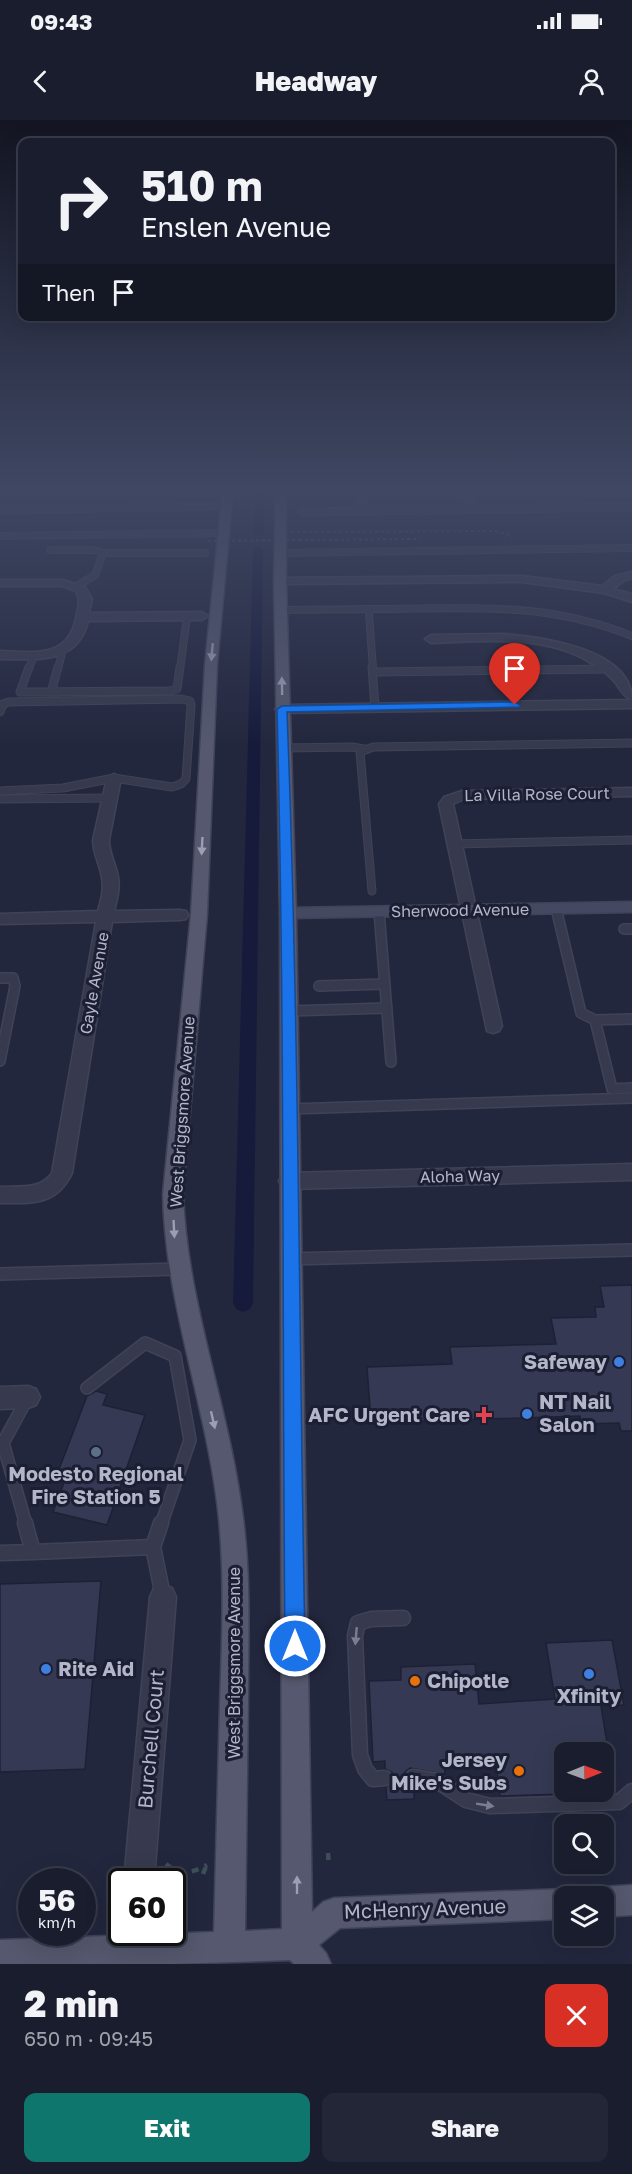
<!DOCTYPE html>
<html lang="en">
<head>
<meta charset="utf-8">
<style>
	body { margin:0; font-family:"Golos Text",sans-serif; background:#232636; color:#f1f3f6; height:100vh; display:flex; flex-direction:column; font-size:22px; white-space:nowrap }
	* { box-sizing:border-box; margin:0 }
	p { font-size:20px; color:#9fa2aa }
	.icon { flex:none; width:33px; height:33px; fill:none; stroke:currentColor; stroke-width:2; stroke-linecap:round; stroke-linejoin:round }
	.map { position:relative; height:1844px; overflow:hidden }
	.panel { display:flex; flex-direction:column; background:#1a1d2e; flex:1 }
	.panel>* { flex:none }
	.top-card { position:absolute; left:18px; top:18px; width:597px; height:183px; border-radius:12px; box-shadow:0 6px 24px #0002,0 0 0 2px #383b4a; background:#1a1d2e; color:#f1f3f6; overflow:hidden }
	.needle { width:39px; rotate:89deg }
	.controls { position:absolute; left:554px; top:1622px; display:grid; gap:12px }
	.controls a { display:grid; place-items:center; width:60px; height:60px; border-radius:12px; background:#1a1d2e; box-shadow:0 6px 24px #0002,0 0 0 2px #383b4a; font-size:30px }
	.speed { position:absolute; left:18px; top:1748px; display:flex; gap:12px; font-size:30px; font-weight:700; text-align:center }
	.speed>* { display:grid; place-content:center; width:78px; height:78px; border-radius:50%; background:#1a1d2e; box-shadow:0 6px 24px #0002,0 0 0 2px #383b4a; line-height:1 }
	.speed small { font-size:15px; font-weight:400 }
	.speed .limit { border:3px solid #111; border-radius:9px; background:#fff; color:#111 }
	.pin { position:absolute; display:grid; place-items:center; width:51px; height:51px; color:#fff; margin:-62px -26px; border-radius:50% 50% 50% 0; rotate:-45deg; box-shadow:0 0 6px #0007 }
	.pin .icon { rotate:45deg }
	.me { position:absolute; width:66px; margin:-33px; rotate:0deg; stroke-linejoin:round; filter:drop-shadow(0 0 4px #0008) }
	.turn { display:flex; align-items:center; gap:21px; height:126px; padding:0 24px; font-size:27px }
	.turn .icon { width:78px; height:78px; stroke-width:2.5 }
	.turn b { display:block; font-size:42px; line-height:51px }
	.then { display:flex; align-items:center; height:57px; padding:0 24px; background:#0003; gap:12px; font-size:22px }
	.round { display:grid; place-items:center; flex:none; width:63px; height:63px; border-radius:12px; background:#232636 }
	.headline { display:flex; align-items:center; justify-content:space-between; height:102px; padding:0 24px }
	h1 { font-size:36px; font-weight:800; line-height:45px }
	.cta { display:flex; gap:12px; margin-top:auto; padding:12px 24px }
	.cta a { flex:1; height:69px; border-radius:12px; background:#0f766e; color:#fff; font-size:24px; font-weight:800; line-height:69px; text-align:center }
	.cta a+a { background:#232636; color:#f1f3f6 }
	.status { display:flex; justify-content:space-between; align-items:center; height:42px; padding:0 30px; background:#1a1d2e; direction:ltr }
	.status svg { height:16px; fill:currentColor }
	header { display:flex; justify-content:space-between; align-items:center; height:78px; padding:0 24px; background:#1a1d2e; font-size:27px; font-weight:800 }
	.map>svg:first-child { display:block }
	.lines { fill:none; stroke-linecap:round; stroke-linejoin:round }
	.canal { fill:#161b3c; fill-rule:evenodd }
	.building { fill:#353954; stroke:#1e2135; stroke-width:1.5 }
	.lane-far4-casing { stroke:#404357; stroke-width:8 }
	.lane-far3-casing { stroke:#404357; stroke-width:9 }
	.lane-far2-casing { stroke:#404357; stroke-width:12 }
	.lane-far1-casing { stroke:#404357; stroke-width:14 }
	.lane-casing { stroke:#404357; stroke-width:17 }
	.street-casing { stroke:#404357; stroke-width:3 }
	.secondary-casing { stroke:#404357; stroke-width:3 }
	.primary-casing { stroke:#404357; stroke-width:3 }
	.path-far1 { stroke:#3e4e57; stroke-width:2; stroke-dasharray:3 3; stroke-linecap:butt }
	.path { stroke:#3e4e57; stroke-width:4.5; stroke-dasharray:7 7; stroke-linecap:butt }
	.lane-far4 { stroke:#373a4e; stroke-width:6 }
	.lane-far3 { stroke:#373a4e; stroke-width:7 }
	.lane-far2 { stroke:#373a4e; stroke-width:9 }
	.lane-far1 { stroke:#373a4e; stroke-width:11 }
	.lane { stroke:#373a4e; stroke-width:14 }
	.street { fill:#373a4e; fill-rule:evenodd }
	.secondary { fill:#454861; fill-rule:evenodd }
	.primary { fill:#55586e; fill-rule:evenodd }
	.path-bridge { stroke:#3e4e57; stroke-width:2; stroke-dasharray:3 3; stroke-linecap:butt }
	.oneway { fill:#9c9eb2 }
	.oneway2 { fill:#7b7e92 }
	.route { fill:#1a73e8; stroke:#114b97; stroke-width:1.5 }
	.shop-dot { fill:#3f7fe0; stroke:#1c1f33; stroke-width:2 }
	.health-dot { fill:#e0444e; stroke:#1c1f33; stroke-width:2 }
	.service-dot { fill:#5c6f8a; stroke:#1c1f33; stroke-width:2 }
	.food-dot { fill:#e8710a; stroke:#1c1f33; stroke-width:2 }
	.labels { text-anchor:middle; stroke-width:6; stroke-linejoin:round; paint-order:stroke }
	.street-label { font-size:16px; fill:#b3b5c9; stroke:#1c1f33 }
	.near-poi-label { font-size:20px; font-weight:bold; fill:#b3b5c9; stroke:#1c1f33; text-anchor:end }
	.near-street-label { font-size:20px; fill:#b3b5c9; stroke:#1c1f33 }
</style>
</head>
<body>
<div class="status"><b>09:43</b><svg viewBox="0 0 49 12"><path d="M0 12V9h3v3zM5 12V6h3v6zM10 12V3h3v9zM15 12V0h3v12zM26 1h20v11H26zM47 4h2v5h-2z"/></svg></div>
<header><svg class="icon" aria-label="back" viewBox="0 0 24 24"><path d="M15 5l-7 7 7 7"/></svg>Headway<svg class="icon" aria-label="person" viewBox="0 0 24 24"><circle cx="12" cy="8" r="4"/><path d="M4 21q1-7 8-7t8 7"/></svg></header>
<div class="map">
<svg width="632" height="1844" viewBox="0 0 632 1844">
	<rect width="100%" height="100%" fill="#23273e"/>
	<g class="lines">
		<path class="canal" d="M255,369H265L264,414L259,417L254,414Z
			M258,427L263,430L253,1183L250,1189L243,1192L236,1189L233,1183L253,430Z"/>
	</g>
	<path class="building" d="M632,1165V1311H621L619,1303L581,1304L580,1296L368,1303L367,1287H370L367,1247L452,1244L450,1227L556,1224L551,1198L596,1197L595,1187H604L600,1166Z
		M96,1271L107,1274L103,1285L145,1295L107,1405L53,1392L65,1360L56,1357L87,1276Z
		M101,1461L85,1649L0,1652V1464Z
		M612,1520L624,1585L601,1586L615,1673H603V1632H606H564V1674L500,1676L496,1641L444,1643L445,1654H443L410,1648L405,1652L404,1660L408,1665L414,1667V1679L387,1680L386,1667L393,1662L394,1657L392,1652L385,1649V1641L373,1642L369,1561L401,1560V1547L475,1544L479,1584L555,1579L546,1523Z"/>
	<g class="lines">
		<defs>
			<path id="lane-far4" d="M299,369H351
				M0,416L223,413
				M50,430H94L103,433H205
				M280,433L632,428
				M77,466L95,455L103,433
				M280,490L371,489
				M29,549L34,535
				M58,549L63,529
				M180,549L187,497
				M373,549L369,493L371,489C465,489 542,480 632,516"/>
			<path id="lane-far3" d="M29,547L20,572L169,571L177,569L180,547
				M58,547L52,569L58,572
				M372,547L375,587
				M373,552L608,549
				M0,592L3,584L9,582L182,579L190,581L191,585L186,659L181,664L172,667L114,658L63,668L0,671
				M283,628L352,627L364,629
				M0,679L110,678
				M453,724L632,720
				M372,771L360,632L373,627L632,623"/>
			<path id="lane-far2" d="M556,788L581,893L595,900L632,899
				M379,791L391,942
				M624,809H632
				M0,858H13L15,866L0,941
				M319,866L385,864
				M289,891L387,888
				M595,900L612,969L632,968
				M289,989L632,978"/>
			<path id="lane-far1" d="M291,1139L632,1130
				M0,1154L179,1149
				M87,1268L145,1223L175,1236L190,1320L161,1405
				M26,1405L3,1323L28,1277"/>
			<path id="lane" d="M25,1403L33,1432L153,1427
				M161,1403L153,1427L163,1476
				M0,1433L33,1432
				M413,1657L437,1661L466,1680L490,1686L619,1682L632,1671
				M385,1658L373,1659L365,1649L360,1635L355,1516L358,1503L371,1499L403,1498"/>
			<path id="street" d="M355,369H365L368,388L466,386L462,369H472L477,386L632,384V390L303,395L298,392L303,389L358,388Z
				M214,384L218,385V389L0,393V387Z
				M632,452V458L623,461L613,469L632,474V482L604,473L522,462L280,464L274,461L280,458L522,456L602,466L615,456Z
				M0,460H63L85,467L92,479L89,493L202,492L208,496L202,500L88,501C78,545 36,539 0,539V531C33,532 68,539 76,498C78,488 81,481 76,471L62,466H0Z
				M503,514C542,517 632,529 632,580C622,577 618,563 610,557C605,552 598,547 591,543C545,514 483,521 431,523L425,519L431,515Z
				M632,580V588L282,593L275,589L282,585Z
				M114,654L121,658L109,720C109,734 116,744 118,757C120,769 117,780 114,791L180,790L186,791L188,795L186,799L180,800L112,802L72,1053C56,1086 32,1083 0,1083V1067C19,1066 40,1070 52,1053L96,802L0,804V794L98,791C101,780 104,770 102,758C100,744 93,734 93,720L107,658Z
				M632,668V676L464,679L453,684L502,906L499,911L493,913L487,911L439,684L444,677L462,671Z
				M632,1044V1060L289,1069L282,1067L279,1061L282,1055L289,1053Z
				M28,1266L36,1269L40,1277L36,1285L28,1288L0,1289V1267Z
				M163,1464L172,1468L176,1477L154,1761H124L150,1477L154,1468Z"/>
			<path id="secondary" d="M632,782V792L288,798L282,797L280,793L282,789L288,788Z"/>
			<path id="primary" d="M223,369H233L217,545L207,794L183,1074C187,1185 230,1289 243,1398C251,1459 248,1519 248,1579C247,1656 246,1733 245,1811L282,1809L280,793L274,461L276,369H286V461L296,793L312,1792L323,1782L334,1778L564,1769L576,1776H564V1799L340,1808L319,1825L326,1833L331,1844H294L290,1840L174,1844H0V1820L214,1812C216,1736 218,1661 220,1585C222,1523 225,1461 219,1399C208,1289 165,1185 163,1074L191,794L205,545Z
				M632,1765V1795L603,1797V1776H590L592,1771L603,1767Z"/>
		</defs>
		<use href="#lane-far4" class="lane-far4-casing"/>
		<use href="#lane-far3" class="lane-far3-casing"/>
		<use href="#lane-far2" class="lane-far2-casing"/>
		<use href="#lane-far1" class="lane-far1-casing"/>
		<use href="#lane" class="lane-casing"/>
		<use href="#street" class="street-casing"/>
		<use href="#secondary" class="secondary-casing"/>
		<use href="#primary" class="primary-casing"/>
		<path class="path-far1" d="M291,412L493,411L508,414L512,418
			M299,420L420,419"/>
		<path class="path" d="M328,1733L329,1747
			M166,1744C179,1756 193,1753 207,1745
			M203,1754L207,1744"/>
		<use href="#lane-far4" class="lane-far4"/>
		<use href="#lane-far3" class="lane-far3"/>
		<use href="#lane-far2" class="lane-far2"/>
		<use href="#lane-far1" class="lane-far1"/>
		<use href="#lane" class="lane"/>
		<use href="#street" class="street"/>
		<use href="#secondary" class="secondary"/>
		<use href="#primary" class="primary"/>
		<path class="path-bridge" d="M208,421L299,420"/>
	</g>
	<defs><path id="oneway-solid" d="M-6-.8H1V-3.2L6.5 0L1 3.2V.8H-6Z" transform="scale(1.5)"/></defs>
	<g class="oneway">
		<use href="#oneway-solid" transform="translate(212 532) rotate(95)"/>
		<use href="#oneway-solid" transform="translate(282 566) rotate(-91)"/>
		<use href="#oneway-solid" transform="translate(202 726) rotate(93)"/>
		<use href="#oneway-solid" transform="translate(174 1109) rotate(87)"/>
		<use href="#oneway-solid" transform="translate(213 1300) rotate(77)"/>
		<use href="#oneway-solid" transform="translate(297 1765) rotate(-90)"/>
	</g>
	<g class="oneway2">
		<use href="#oneway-solid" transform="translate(356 1516) rotate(95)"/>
		<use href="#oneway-solid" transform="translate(485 1685) rotate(9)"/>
	</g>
	<linearGradient id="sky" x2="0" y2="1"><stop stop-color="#131522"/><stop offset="0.59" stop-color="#3f4763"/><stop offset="1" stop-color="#3f4763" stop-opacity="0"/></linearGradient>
	<rect width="632" height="627" fill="url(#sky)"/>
	<path class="route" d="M515,582L520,585L519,587L287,592C299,903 299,1215 305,1526L302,1533L295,1536L288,1533L285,1526C282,1214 285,901 277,589L282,586Z"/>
	<g class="shop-dot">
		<circle cx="619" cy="1242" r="6"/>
		<circle cx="527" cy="1294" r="6"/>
		<circle cx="46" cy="1549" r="6"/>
		<circle cx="589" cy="1554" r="6"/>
	</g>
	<path class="health-dot" d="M481 1286h6v6h6v6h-6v6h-6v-6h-6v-6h6z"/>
	<circle class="service-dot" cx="96" cy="1332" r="6"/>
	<g class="food-dot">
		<circle cx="415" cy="1561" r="6"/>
		<circle cx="519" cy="1651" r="6"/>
	</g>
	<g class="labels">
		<g class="street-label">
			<text transform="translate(537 674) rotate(-1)" y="6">La Villa Rose Court</text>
			<text transform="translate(460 790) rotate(-1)" y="6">Sherwood Avenue</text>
			<text transform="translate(94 863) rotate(-80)" y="6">Gayle Avenue</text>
			<text transform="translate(182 992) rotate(-86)" y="6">West Briggsmore Avenue</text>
			<text transform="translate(460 1056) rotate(-1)" y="6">Aloha Way</text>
			<text transform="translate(234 1543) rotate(-90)" y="6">West Briggsmore Avenue</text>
		</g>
		<g class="near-poi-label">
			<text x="607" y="1249">Safeway</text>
			<text x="539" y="1289" text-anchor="start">NT Nail<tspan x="539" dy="23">Salon</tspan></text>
			<text x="470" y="1302">AFC Urgent Care</text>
			<text x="96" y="1361" text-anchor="middle">Modesto Regional<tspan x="96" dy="23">Fire Station 5</tspan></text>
			<text x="58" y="1556" text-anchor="start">Rite Aid</text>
			<text x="427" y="1568" text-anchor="start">Chipotle</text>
			<text x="589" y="1583" text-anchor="middle">Xfinity</text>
			<text x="507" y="1647">Jersey<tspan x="507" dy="23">Mike's Subs</tspan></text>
		</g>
		<g class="near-street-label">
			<text transform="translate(151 1619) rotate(-85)" y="7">Burchell Court</text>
			<text transform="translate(425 1789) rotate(-2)" y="7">McHenry Avenue</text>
		</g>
	</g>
</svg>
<div class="controls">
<a><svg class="needle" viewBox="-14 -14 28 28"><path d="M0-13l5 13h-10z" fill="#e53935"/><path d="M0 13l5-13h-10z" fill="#9fa2aa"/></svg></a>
<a><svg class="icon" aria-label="search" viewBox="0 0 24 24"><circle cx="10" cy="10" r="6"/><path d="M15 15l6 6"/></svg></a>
<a><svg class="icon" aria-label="layers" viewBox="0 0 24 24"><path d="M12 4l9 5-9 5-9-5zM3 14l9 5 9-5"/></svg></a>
</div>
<div class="speed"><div>56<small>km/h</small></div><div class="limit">60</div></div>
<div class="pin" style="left:515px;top:585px;background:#d93025"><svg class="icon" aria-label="arrive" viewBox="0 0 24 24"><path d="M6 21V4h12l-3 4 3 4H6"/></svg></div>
<svg class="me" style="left:295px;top:1526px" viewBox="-20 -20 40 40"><circle r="17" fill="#1a73e8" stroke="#fff" stroke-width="3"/><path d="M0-11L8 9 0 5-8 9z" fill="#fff"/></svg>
<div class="top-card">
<div class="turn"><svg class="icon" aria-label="right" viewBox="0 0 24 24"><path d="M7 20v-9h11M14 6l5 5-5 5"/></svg><div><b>510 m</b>Enslen Avenue</div></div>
<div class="then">Then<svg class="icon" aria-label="arrive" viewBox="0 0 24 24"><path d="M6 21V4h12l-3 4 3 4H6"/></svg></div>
</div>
</div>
<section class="panel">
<div class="headline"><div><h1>2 min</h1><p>650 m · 09:45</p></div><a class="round" style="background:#d93025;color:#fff"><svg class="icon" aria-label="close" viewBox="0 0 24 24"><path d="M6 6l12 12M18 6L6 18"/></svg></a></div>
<div class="cta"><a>Exit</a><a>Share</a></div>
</section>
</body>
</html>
